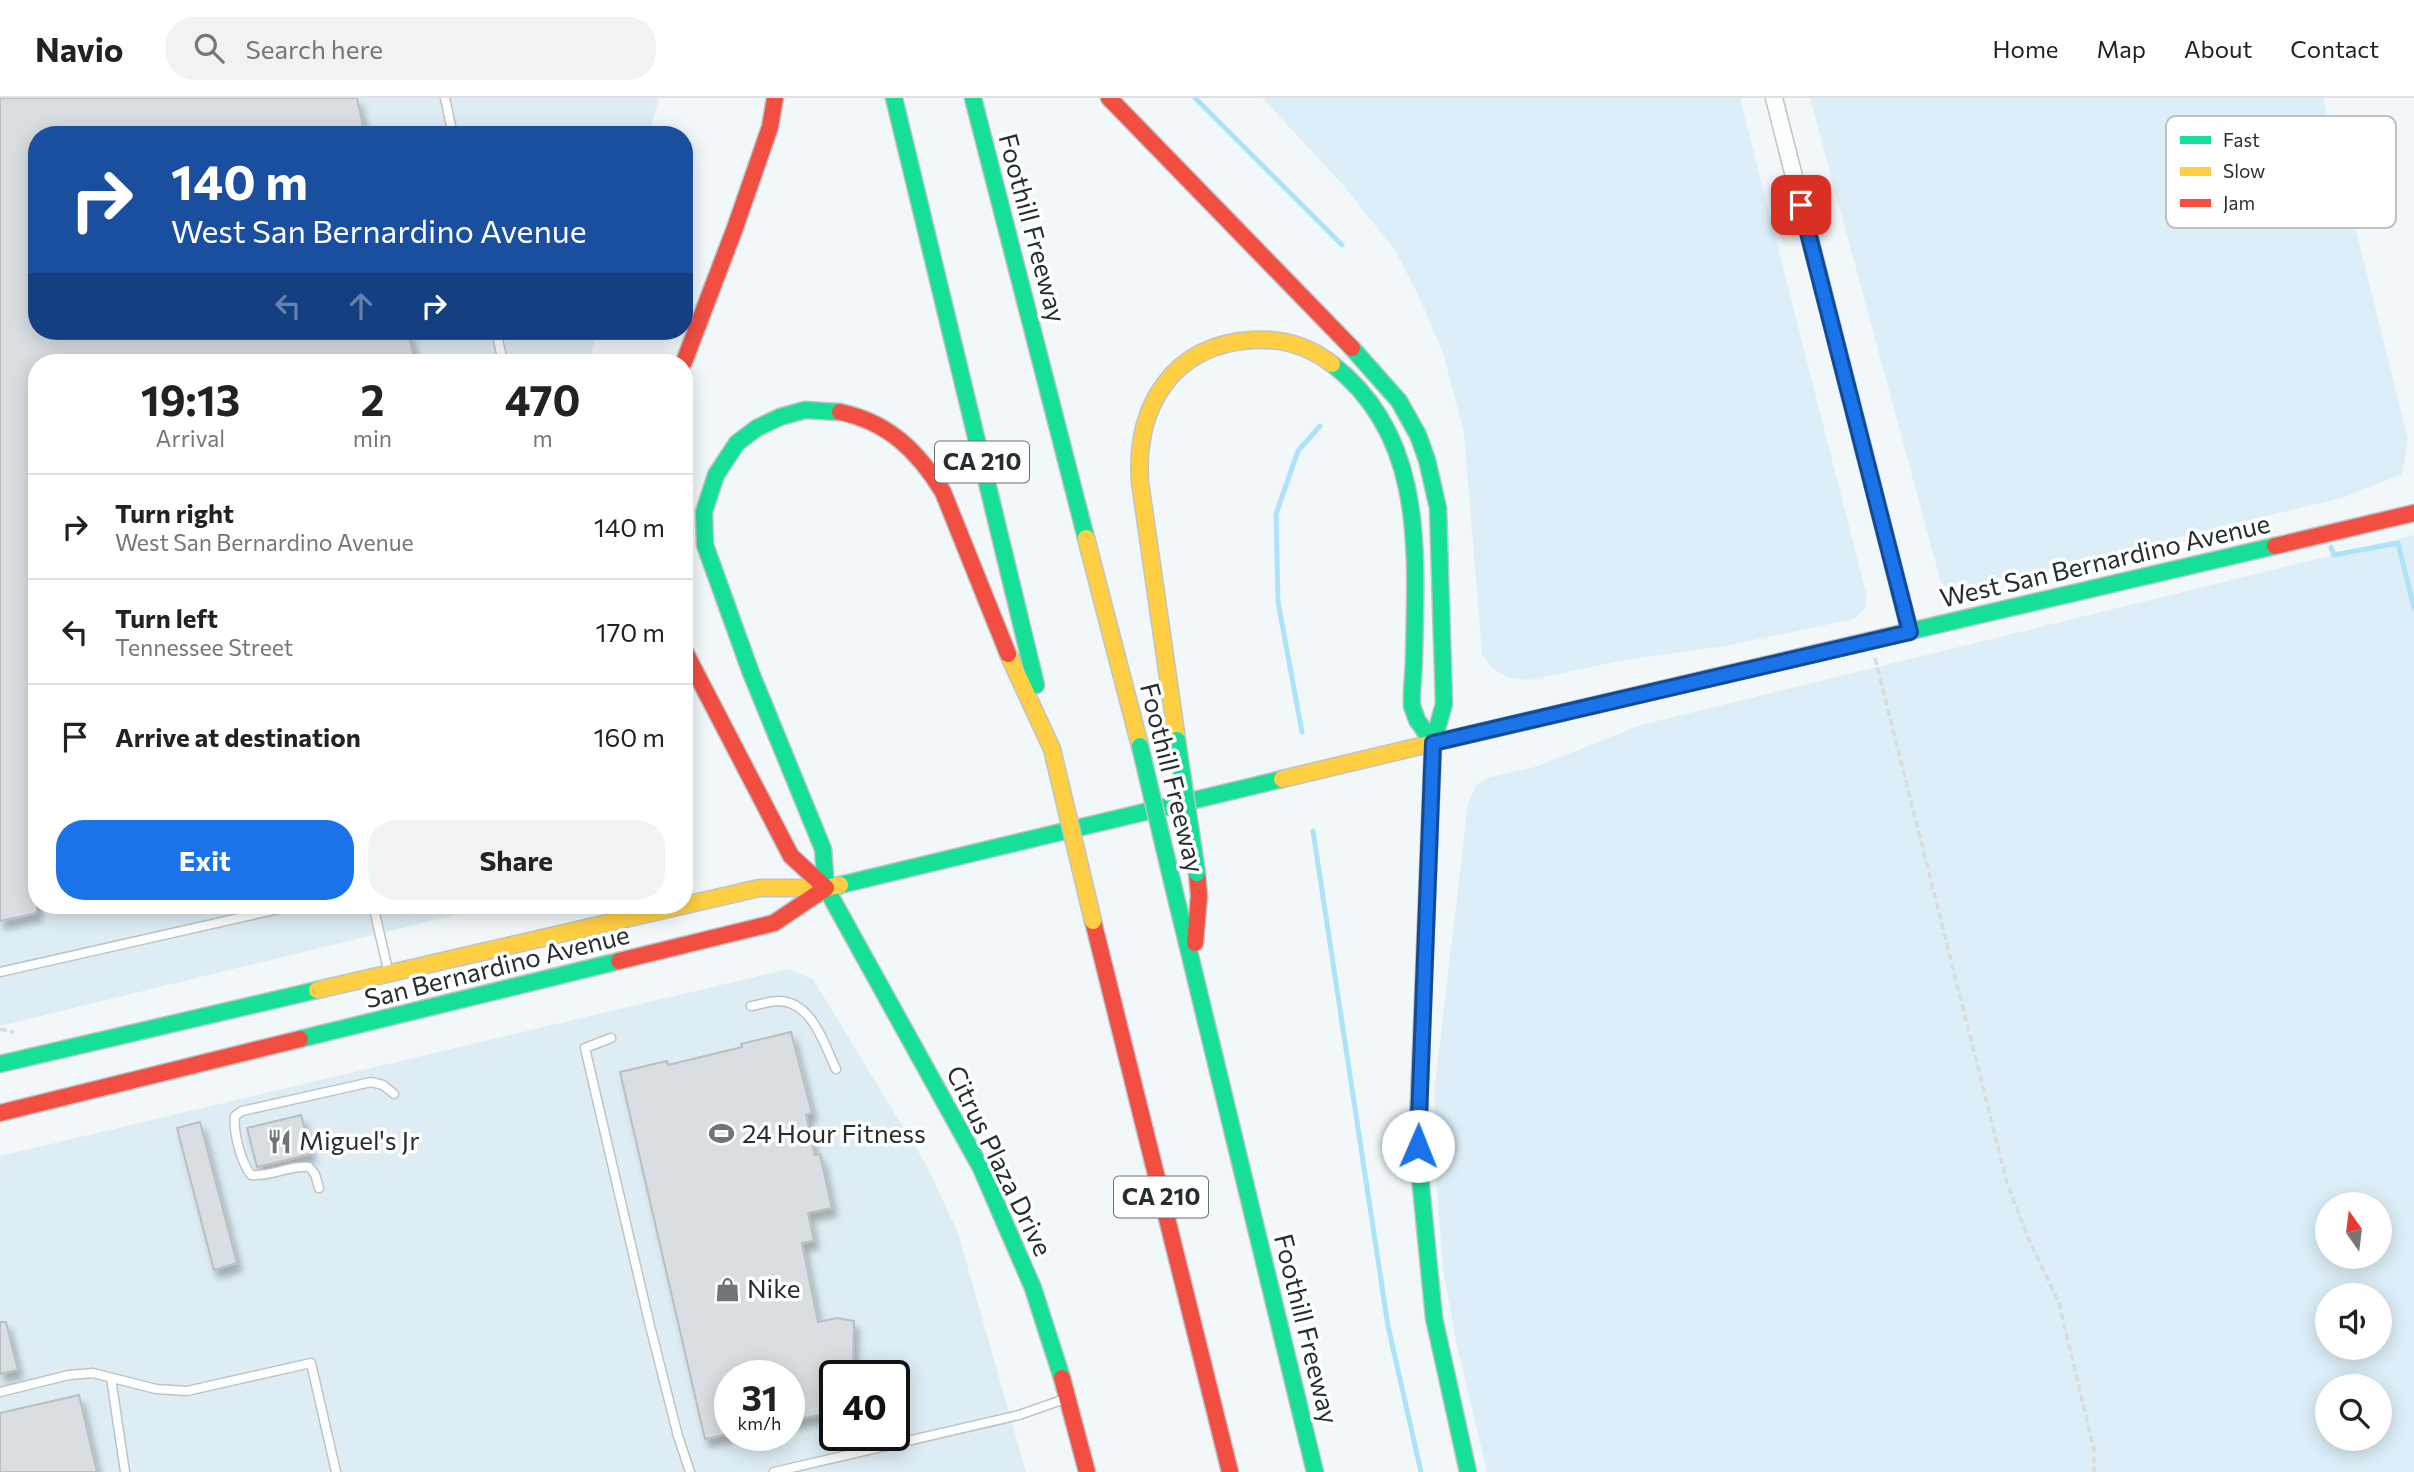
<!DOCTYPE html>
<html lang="en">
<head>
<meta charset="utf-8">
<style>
	body { margin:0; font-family:Commissioner,sans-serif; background:#f2f2f2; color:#222; height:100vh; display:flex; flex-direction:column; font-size:26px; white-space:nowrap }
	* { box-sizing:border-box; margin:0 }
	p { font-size:23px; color:#767676 }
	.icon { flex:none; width:38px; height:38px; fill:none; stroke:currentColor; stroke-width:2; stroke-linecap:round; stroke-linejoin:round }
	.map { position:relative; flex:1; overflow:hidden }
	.sheet { position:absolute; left:28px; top:256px; width:665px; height:560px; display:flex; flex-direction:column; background:#fff; border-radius:28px; box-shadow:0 4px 18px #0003 }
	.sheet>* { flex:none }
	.banner { position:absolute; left:28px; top:28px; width:665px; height:214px; border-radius:28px; box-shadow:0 4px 18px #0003; background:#1a4fa0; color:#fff; overflow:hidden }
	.needle { width:46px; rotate:346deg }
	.fabs { position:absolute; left:2315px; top:1094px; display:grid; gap:14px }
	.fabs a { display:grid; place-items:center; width:77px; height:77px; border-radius:50%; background:#fff; box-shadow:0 4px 18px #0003; font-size:35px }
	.speed { position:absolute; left:714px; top:1262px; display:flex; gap:14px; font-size:35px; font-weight:700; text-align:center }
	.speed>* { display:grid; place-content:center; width:91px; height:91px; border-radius:50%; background:#fff; box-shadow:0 4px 18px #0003; line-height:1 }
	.speed small { font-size:18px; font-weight:400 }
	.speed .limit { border:4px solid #111; border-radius:10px; background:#fff; color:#111 }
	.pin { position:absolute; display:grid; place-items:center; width:60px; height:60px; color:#fff; margin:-30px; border-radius:14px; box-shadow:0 4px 10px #0006 }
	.me { position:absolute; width:77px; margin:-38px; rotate:1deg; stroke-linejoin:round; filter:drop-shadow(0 0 5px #0008) }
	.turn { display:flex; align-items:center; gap:24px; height:147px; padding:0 28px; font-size:32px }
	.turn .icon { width:91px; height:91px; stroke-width:2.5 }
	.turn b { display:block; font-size:49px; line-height:60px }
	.lanes { display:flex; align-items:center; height:66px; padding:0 28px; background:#0003; justify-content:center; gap:35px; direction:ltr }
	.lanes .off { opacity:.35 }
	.eta { display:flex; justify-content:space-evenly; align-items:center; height:119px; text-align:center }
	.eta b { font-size:42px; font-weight:700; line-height:49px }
	.primary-button { display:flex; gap:14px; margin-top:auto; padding:14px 28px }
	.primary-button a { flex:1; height:80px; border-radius:28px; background:#1a73e8; color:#fff; font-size:28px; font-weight:700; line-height:80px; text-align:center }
	.primary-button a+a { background:#f2f2f2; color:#222 }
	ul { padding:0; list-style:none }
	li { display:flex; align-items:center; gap:21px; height:105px; padding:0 28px; border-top:2px solid #e0e0e0 }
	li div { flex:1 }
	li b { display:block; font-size:26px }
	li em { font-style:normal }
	header { display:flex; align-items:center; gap:42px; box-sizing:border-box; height:98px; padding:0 35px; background:#fff; border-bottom:2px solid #e0e0e0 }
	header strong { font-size:33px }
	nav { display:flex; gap:38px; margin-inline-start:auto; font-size:24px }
	.search { width:490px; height:63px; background:#f2f2f2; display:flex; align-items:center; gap:18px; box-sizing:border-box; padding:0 24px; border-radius:28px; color:#767676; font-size:26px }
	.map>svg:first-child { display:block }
	.built { fill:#deedf4; fill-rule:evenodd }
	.green { fill:#dceff8; fill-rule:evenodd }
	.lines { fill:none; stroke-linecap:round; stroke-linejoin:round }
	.stream { stroke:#ade2f9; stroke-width:5 }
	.building { fill:#d8dee1; stroke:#b9bfc1; stroke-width:2; filter:url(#shadow) }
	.lane-casing { stroke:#bec4c6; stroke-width:11 }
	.street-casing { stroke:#bec4c6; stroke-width:19 }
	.fast-casing { stroke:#bec4c6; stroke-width:19 }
	.slow-casing { stroke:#bec4c6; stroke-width:19 }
	.jam-casing { stroke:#bec4c6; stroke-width:19 }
	.path { stroke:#d9dbdc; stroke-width:3.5; stroke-dasharray:7 3.5; stroke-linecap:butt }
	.lane { stroke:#fdfefe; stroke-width:8 }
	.street { stroke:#fdfefe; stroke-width:16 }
	.fast { stroke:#16e098; stroke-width:16 }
	.slow { stroke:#ffcf43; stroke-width:16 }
	.jam { stroke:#f24e42; stroke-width:16 }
	.fast-bridge-casing { stroke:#bec4c6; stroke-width:19; stroke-linecap:butt }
	.slow-bridge-casing { stroke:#bec4c6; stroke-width:19; stroke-linecap:butt }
	.fast-bridge { stroke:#16e098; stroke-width:16 }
	.slow-bridge { stroke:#ffcf43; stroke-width:16 }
	.route-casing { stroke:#114b97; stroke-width:18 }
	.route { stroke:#1a73e8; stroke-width:12 }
	.labels { text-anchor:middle; stroke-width:7; stroke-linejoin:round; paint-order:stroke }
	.shield { fill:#fff; stroke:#686d6f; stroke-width:2 }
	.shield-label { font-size:24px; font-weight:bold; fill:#272e31 }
	.street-label { font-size:26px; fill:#272e31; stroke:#fff }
	.poi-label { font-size:26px; fill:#272e31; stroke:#fff; text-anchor:start }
	.key { fill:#fff; stroke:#bec0c1; stroke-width:2 }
	.key-label { font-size:19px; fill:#272e31 }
</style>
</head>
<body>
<header>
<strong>Navio</strong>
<div class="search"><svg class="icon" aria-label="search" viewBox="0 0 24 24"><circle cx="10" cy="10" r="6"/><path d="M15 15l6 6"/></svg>Search here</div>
<nav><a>Home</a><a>Map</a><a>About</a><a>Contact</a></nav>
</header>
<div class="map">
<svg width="2414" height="1374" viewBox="0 0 2414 1374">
	<defs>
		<filter id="shadow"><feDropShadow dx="4.5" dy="8" stdDeviation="3.5" flood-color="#0004"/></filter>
	</defs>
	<rect width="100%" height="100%" fill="#f2f8fa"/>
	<path class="built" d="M0,0H659L649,37H37V233H597L589,264H37V807H496L0,928Z
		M788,871L813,881L928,1070L958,1135L1026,1374H0V1058ZM730,1278H789V1337H730ZM835,1278H894V1337H835Z"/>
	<path class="green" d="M1262,0H1740L1867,499L1865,510L1854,521L1725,548L1624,562L1530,582L1509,580L1492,570L1482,557L1464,335L1443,255L1421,203L1396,154L1344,88Z
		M1810,0H2323L2408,341L2402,376L2342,400L1954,493L1941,485Z
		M2414,437V1374H1487L1457,1248L1443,1171L1436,1081L1435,986L1468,705L1476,688L1486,680L1535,669L1641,627ZM2328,1106H2380V1158H2328ZM2328,1197H2380V1250H2328ZM2328,1288H2380V1340H2328Z"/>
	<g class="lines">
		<path class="stream" d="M1195,0L1342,147
			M2331,449L2334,457L2398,445L2414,510
			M1302,634L1278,504L1276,416L1298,353L1320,328
			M1313,733L1388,1228L1421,1374"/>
	</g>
	<path class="building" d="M0,0H357L365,37H37V233H408L415,264H37V815L0,823Z
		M791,934L812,1015L806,1017L815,1057L820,1056L832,1110L808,1115L814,1143L802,1145L818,1224L837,1220L854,1223L853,1278H835V1314L789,1323V1278H730V1336L705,1341L620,974L667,963L668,967L742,949L741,946Z
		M301,1017L311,1056L257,1069L247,1030Z
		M200,1024L237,1165L214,1172L177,1030Z
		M0,1224H6L18,1272L0,1276Z
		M79,1297L97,1374H0V1315Z"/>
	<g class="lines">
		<defs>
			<path id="lane" d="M445,0L453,37
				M496,233L503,264
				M373,807L388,872
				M0,874L296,807
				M751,908C759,907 769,903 778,903C812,903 824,946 836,971
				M611,940L585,950L650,1228L678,1338L690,1374
				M319,1090L315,1076L309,1069C289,1067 271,1079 251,1077C241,1064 233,1034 235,1018L242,1013L371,984L383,987L394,996
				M111,1280L125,1374
				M0,1294L69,1277L93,1275L156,1291L187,1293L311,1265L336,1374
				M774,1374L1019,1317L1065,1301"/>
			<path id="street" d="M1774,0L1910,534"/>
			<path id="fast" d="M894,0L1036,587
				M973,0L1086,440
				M1352,250L1399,303L1418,337L1427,362L1438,410L1444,606L1433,645
				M1332,266C1426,338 1416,454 1414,559C1414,576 1411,592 1412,608L1417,622L1433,645
				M1710,580L2275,448
				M1172,783L1315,1374
				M840,787L1282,681
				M826,790L981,1070L1033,1190L1062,1280
				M826,790L823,751L751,575L705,447L704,414L716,377L737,345L757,330L780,319L805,312L840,314
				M300,941L619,863
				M1421,953L1417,1048L1434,1220L1468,1374
				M0,966L317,892"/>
			<path id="slow" d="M1086,440L1140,648
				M1008,556L1052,651
				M1177,642L1140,384C1135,310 1171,247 1252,242C1281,240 1309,248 1332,266
				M1282,681L1433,645
				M317,892L759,790H826L840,787
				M1421,953L1433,645L1710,580"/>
			<path id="jam" d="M1109,0L1352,250
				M684,264L735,130L770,29L775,0
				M840,314C888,324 918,353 943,394L1008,556
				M2275,448L2414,415
				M684,552L791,758L826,790
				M1093,823L1230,1374
				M1195,845L1199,798L1197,775
				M619,863L774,825L826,790
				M0,1015L300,941
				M1062,1280L1087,1374"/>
		</defs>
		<use href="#lane" class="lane-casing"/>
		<use href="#street" class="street-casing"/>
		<use href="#fast" class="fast-casing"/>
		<use href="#slow" class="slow-casing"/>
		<use href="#jam" class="jam-casing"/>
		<path class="path" d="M1875,560L2007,1085L2029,1142L2059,1205L2094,1352V1374
			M0,931L14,934
			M832,1343L827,1321L835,1319"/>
		<use href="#lane" class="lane"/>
		<use href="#street" class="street"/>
		<use href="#fast" class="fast"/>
		<use href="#slow" class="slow"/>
		<use href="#jam" class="jam"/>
		<defs>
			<path id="fast-bridge" d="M1177,642L1197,775
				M1140,648L1172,783"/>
			<path id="slow-bridge" d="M1052,651L1093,823"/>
		</defs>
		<use href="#fast-bridge" class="fast-bridge-casing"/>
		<use href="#slow-bridge" class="slow-bridge-casing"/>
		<use href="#fast-bridge" class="fast-bridge"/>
		<use href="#slow-bridge" class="slow-bridge"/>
	</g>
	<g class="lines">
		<defs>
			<path id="route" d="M1418,1048L1433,645L1910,534L1801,107"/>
		</defs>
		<use href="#route" class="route-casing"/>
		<use href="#route" class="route"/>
	</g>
	<defs>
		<symbol id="stadium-bare" viewBox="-9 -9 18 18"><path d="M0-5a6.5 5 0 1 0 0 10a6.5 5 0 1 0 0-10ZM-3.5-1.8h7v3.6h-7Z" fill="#6e7577" stroke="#fff" stroke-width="2.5" paint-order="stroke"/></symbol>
		<symbol id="restaurant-bare" viewBox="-9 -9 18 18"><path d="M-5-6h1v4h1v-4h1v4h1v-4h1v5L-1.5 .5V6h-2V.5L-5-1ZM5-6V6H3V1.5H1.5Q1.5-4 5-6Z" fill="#6e7577" stroke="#fff" stroke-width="2.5" paint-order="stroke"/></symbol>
		<symbol id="shop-bare" viewBox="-9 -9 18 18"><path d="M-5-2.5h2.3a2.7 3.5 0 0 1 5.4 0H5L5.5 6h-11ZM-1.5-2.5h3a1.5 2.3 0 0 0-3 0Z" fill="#6e7577" stroke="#fff" stroke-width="2.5" paint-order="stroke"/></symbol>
	</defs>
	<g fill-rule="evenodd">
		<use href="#stadium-bare" x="704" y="1018" width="35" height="35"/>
		<use href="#restaurant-bare" x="262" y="1026" width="35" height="35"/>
		<use href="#shop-bare" x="710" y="1174" width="35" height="35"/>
	</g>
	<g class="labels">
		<g class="shield">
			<rect x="935" y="343.5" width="94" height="41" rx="5"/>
			<rect x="1114" y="1078.5" width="94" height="41" rx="5"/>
		</g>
		<g class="shield-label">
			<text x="982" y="372">CA 210</text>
			<text x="1161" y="1107">CA 210</text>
		</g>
		<g class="street-label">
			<text transform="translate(1032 130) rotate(75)" y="9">Foothill Freeway</text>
			<text transform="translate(2105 463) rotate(-13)" y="9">West San Bernardino Avenue</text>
			<text transform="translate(1172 680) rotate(76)" y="9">Foothill Freeway</text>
			<text transform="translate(497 869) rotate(-14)" y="9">San Bernardino Avenue</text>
			<text transform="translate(999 1063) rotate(64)" y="9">Citrus Plaza Drive</text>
			<text transform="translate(1306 1231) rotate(76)" y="9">Foothill Freeway</text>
		</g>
		<g class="poi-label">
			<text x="742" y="1045">24 Hour Fitness</text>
			<text x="299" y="1052">Miguel's Jr</text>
			<text x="747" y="1200">Nike</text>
		</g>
	</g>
	<rect x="2166" y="18" width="230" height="112" rx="10" class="key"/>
	<rect x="2180" y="38" width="31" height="8" fill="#16e098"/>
	<rect x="2180" y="69" width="31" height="9" fill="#ffcf43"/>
	<rect x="2180" y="101" width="31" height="8" fill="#f24e42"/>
	<g class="key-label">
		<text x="2223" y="49">Fast</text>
		<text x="2223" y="80">Slow</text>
		<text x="2223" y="112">Jam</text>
	</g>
</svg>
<div class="fabs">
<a><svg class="needle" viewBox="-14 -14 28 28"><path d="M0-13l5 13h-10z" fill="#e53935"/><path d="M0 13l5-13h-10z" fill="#767676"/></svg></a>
<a><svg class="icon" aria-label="sound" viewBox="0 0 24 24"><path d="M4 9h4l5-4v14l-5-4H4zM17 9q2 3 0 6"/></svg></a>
<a><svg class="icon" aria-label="search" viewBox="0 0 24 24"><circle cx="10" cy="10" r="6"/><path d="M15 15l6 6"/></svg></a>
</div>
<div class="speed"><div>31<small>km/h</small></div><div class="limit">40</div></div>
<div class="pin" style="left:1801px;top:107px;background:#d93025"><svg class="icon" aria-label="arrive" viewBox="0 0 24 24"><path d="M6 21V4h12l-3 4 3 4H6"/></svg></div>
<svg class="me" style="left:1418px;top:1048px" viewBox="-20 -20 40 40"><circle r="19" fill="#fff"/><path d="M0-13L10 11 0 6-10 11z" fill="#1a73e8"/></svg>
<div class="banner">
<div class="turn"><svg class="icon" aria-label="right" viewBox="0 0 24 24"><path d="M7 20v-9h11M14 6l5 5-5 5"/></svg><div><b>140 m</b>West San Bernardino Avenue</div></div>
<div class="lanes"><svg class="icon off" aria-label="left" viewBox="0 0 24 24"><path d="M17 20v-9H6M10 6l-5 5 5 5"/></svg><svg class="icon off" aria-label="ahead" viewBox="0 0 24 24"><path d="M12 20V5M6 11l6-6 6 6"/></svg><svg class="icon" aria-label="right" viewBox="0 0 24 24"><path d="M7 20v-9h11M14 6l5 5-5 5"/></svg></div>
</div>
<section class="sheet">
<div class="eta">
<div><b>19:13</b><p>Arrival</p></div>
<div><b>2</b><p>min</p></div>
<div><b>470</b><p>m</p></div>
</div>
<ul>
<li><svg class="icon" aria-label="right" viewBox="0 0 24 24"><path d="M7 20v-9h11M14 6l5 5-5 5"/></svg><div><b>Turn right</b><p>West San Bernardino Avenue</p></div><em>140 m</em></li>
<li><svg class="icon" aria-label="left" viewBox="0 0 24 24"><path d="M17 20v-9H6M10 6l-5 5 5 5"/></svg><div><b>Turn left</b><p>Tennessee Street</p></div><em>170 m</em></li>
<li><svg class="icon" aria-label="arrive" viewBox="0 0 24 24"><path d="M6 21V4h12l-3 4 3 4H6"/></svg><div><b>Arrive at destination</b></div><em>160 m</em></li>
</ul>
<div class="primary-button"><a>Exit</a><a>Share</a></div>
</section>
</div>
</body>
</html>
